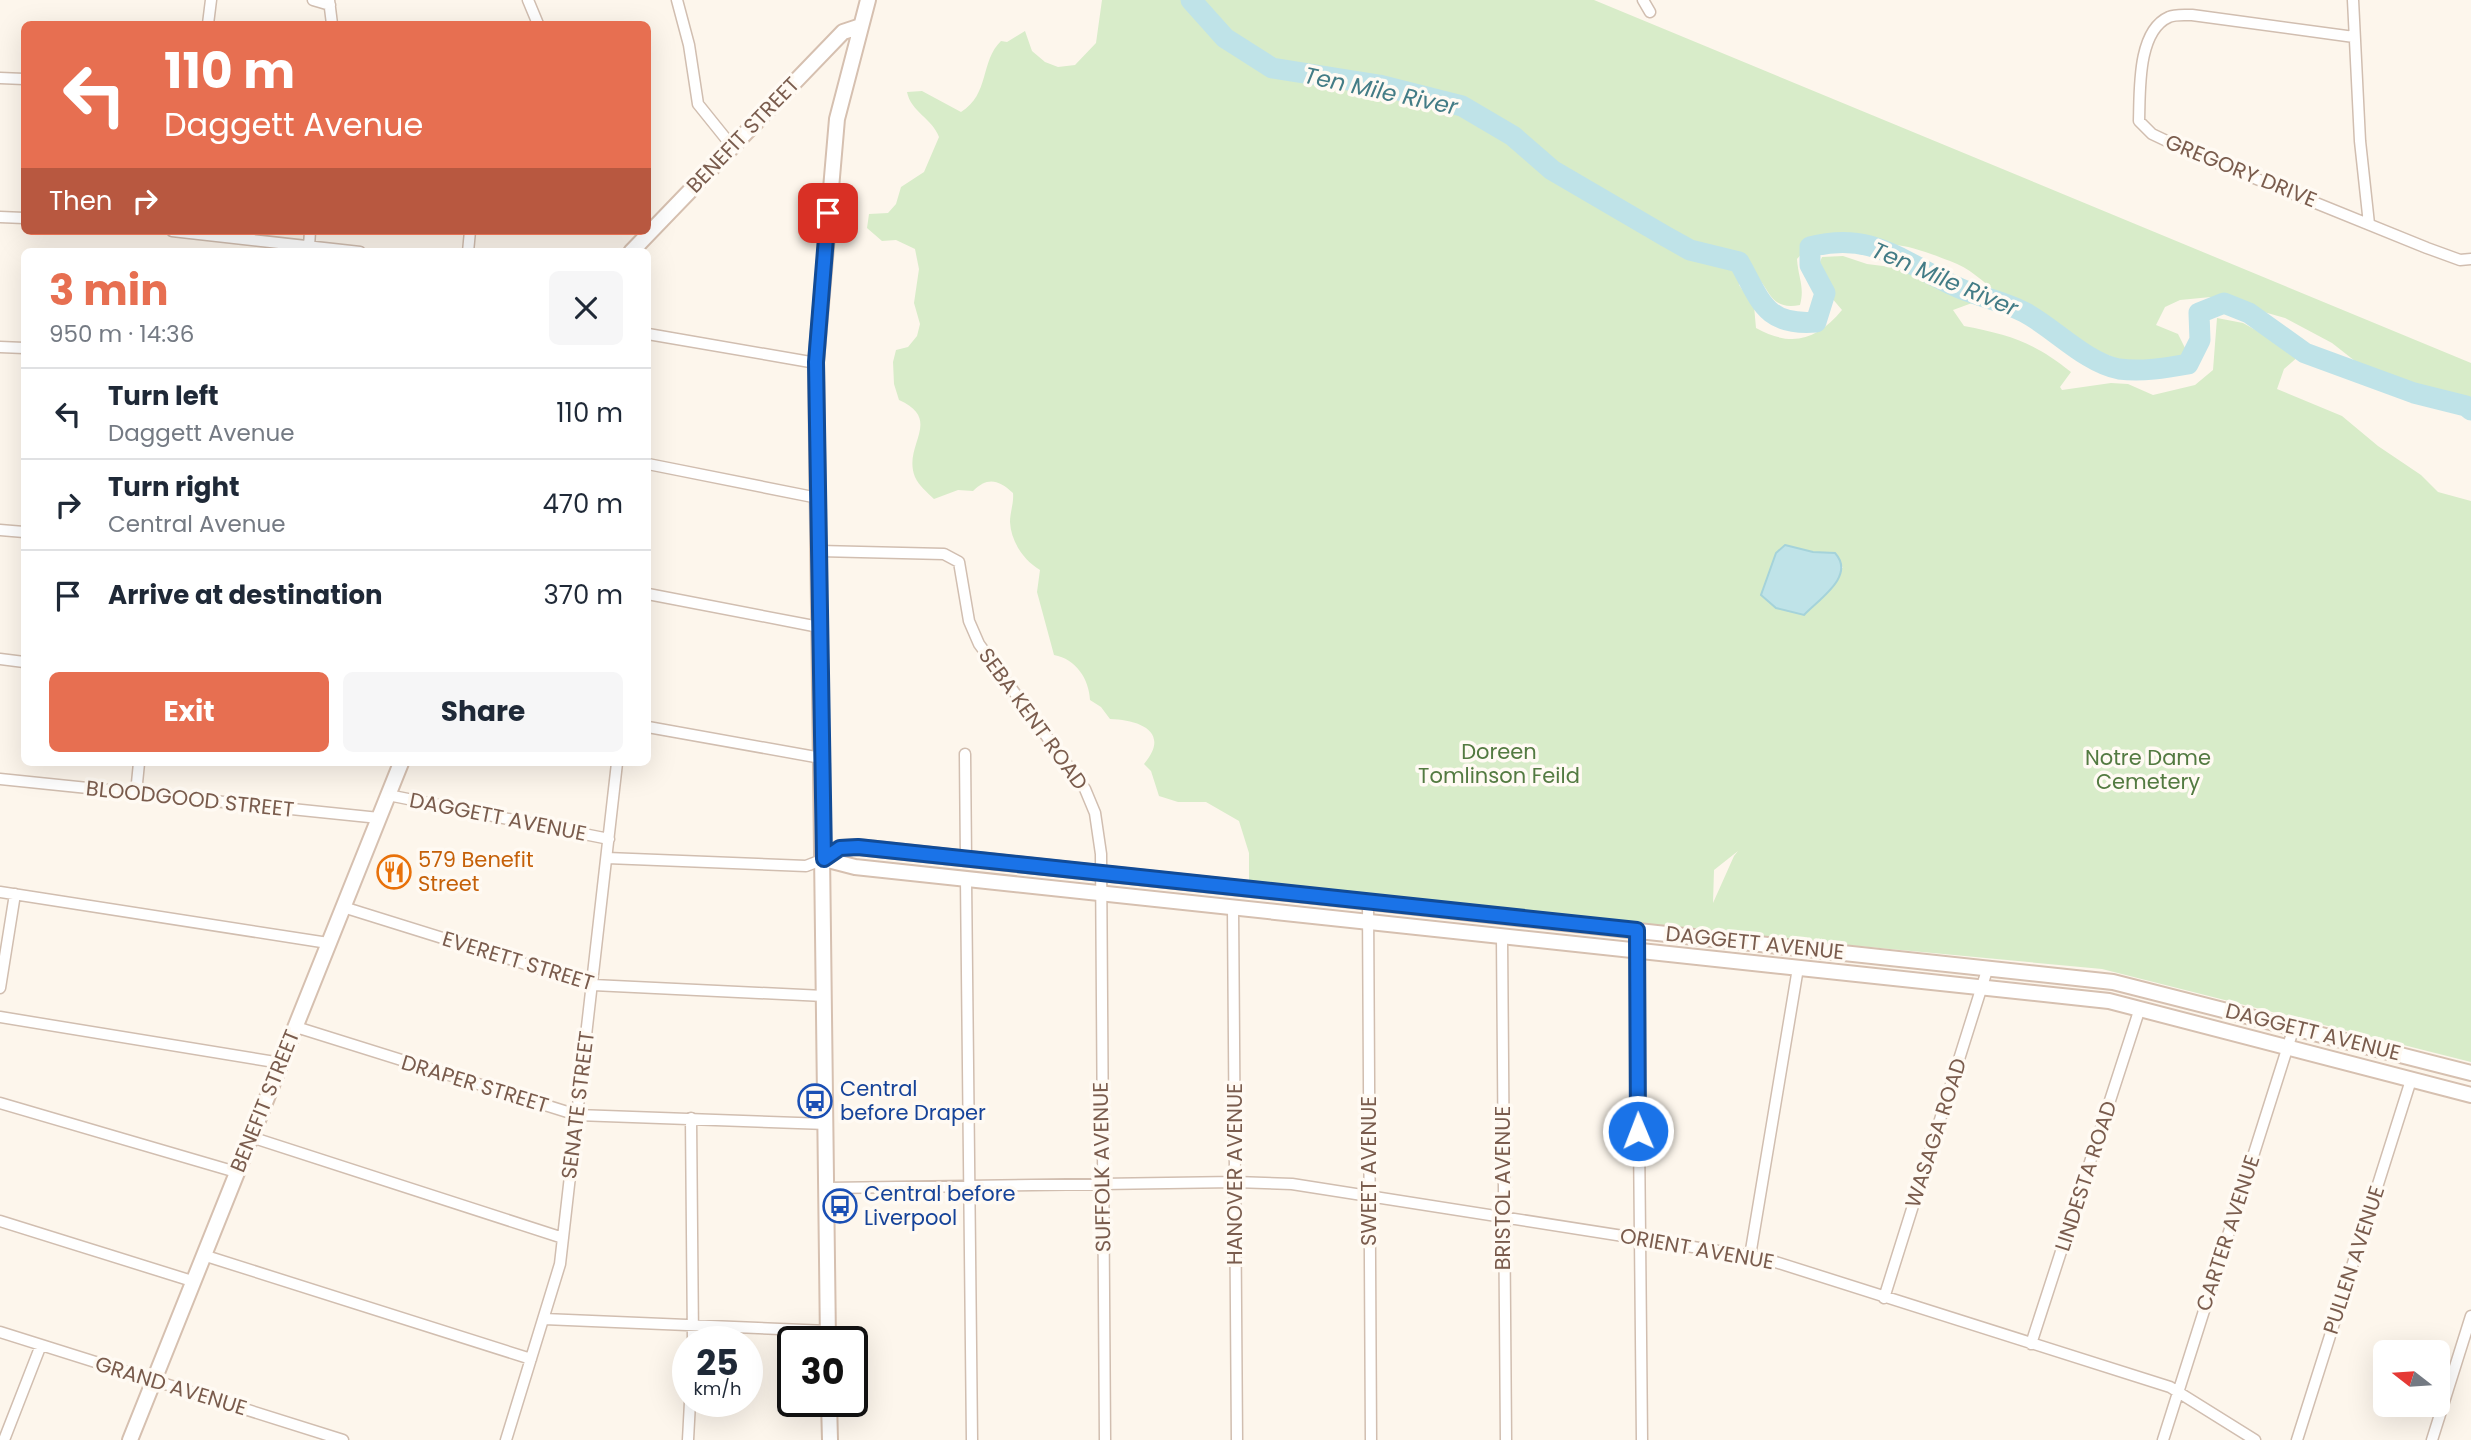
<!DOCTYPE html>
<html lang="en">
<head>
<meta charset="utf-8">
<style>
	body { margin:0; font-family:Poppins,sans-serif; background:#f6f6f7; color:#1f2937; height:100vh; display:flex; flex-direction:column; font-size:26px; white-space:nowrap }
	* { box-sizing:border-box; margin:0 }
	p { font-size:23px; color:#747a83 }
	.icon { flex:none; width:38px; height:38px; fill:none; stroke:currentColor; stroke-width:2; stroke-linecap:round; stroke-linejoin:round }
	.map { position:relative; flex:1; overflow:hidden }
	.side { position:absolute; left:21px; top:248px; width:630px; height:518px; display:flex; flex-direction:column; background:#fff; border-radius:10px; box-shadow:0 7px 28px #0002 }
	.side>* { flex:none }
	.guide { position:absolute; left:21px; top:21px; width:630px; height:214px; border-radius:10px; box-shadow:0 7px 28px #0002; background:#e76f51; color:#fff; overflow:hidden }
	.needle { width:46px; rotate:287deg }
	.tools { position:absolute; left:2373px; top:1340px; display:grid; gap:14px }
	.tools a { display:grid; place-items:center; width:77px; height:77px; border-radius:10px; background:#fff; box-shadow:0 7px 28px #0002; font-size:35px }
	.speed { position:absolute; left:672px; top:1326px; display:flex; gap:14px; font-size:35px; font-weight:700; text-align:center }
	.speed>* { display:grid; place-content:center; width:91px; height:91px; border-radius:50%; background:#fff; box-shadow:0 7px 28px #0002; line-height:1 }
	.speed small { font-size:18px; font-weight:400 }
	.speed .limit { border:4px solid #111; border-radius:10px; background:#fff; color:#111 }
	.pin { position:absolute; display:grid; place-items:center; width:60px; height:60px; color:#fff; margin:-30px; border-radius:14px; box-shadow:0 4px 10px #0006 }
	.me { position:absolute; width:77px; margin:-38px; rotate:359deg; stroke-linejoin:round; filter:drop-shadow(0 0 5px #0008) }
	.turn { display:flex; align-items:center; gap:24px; height:147px; padding:0 28px; font-size:32px }
	.turn .icon { width:91px; height:91px; stroke-width:2.5 }
	.turn b { display:block; font-size:49px; line-height:60px }
	.then { display:flex; align-items:center; height:66px; padding:0 28px; background:#0003; gap:14px; font-size:26px }
	.round { display:grid; place-items:center; flex:none; width:74px; height:74px; border-radius:10px; background:#f6f6f7 }
	.headline { display:flex; align-items:center; justify-content:space-between; height:119px; padding:0 28px }
	h1 { font-size:42px; font-weight:700; line-height:52px; color:#e76f51 }
	.action { display:flex; gap:14px; margin-top:auto; padding:14px 28px }
	.action a { flex:1; height:80px; border-radius:10px; background:#e76f51; color:#fff; font-size:28px; font-weight:700; line-height:80px; text-align:center }
	.action a+a { background:#f6f6f7; color:#1f2937 }
	ul { padding:0; list-style:none }
	li { display:flex; align-items:center; gap:21px; height:91px; padding:0 28px; border-top:2px solid #e0e1e3 }
	li div { flex:1 }
	li b { display:block; font-size:26px }
	li em { font-style:normal }
	.map>svg:first-child { display:block }
	.green { fill:#d8ecc9; fill-rule:evenodd }
	.water { fill:#bfe3e8; stroke:#a5d3da; stroke-width:2 }
	.lines { fill:none; stroke-linecap:round; stroke-linejoin:round }
	.river { stroke:#bfe3e8; stroke-width:21 }
	.street-casing { stroke:#d1beb0; stroke-width:13 }
	.secondary-casing { stroke:#d6c0b0; stroke-width:18 }
	.street { stroke:#fff; stroke-width:10 }
	.secondary { stroke:#fff; stroke-width:14 }
	.route-casing { stroke:#114b97; stroke-width:18 }
	.route { stroke:#1a73e8; stroke-width:12 }
	.labels { text-anchor:middle; stroke-width:7; stroke-linejoin:round; paint-order:stroke }
	.street-label { font-size:21px; fill:#7a5c4d; stroke:#fffaf3 }
	.park-label { font-size:21px; fill:#537a41; stroke:#fffaf3 }
	.food-label { font-size:21px; fill:#c56008; stroke:#fffaf3; text-anchor:start }
	.transit-label { font-size:21px; fill:#164399; stroke:#fffaf3; text-anchor:start }
	.water-label { font-size:23px; font-style:italic; fill:#437c86; stroke:#fffaf3 }
</style>
</head>
<body>
<div class="map">
<svg width="2471" height="1440" viewBox="0 0 2471 1440">
	<rect width="100%" height="100%" fill="#fdf6ec"/>
	<path class="green" d="M1102,0H1594L2471,363V403L2450,393L2369,372L2332,343L2285,318L2211,297L2180,300L2165,307L2156,325L2178,334L2189,356C2184,359 2178,366 2172,368C2132,379 2033,317 1998,293C1982,281 1970,268 1950,261C1934,255 1909,245 1893,245C1886,245 1879,250 1872,249C1834,245 1828,222 1797,259C1798,277 1805,287 1800,305C1767,311 1771,286 1751,271H1741L1739,285L1754,306L1756,328C1792,348 1817,340 1842,310L1814,277L1822,257L1843,256L1867,264L1907,269L1965,288L1972,303L1953,310L1964,326C2010,335 2034,342 2071,372L2060,387L2062,390L2111,383L2128,384L2153,395L2195,385L2213,370L2217,318L2243,323L2300,355L2284,369L2277,389L2342,416L2378,446L2421,475L2438,492L2471,501V1062L2102,969L1249,889V853L1239,821L1206,802H1178L1159,796L1151,771L1144,764C1171,732 1140,720 1110,719L1101,707L1090,700C1089,679 1076,659 1054,655L1037,592L1040,570C1023,560 1011,541 1010,522C1010,512 1014,503 1013,493C998,479 987,477 973,491L958,490L934,499C927,492 919,486 915,477C902,445 944,420 899,400L894,384L893,362L896,350L908,347L917,336L920,324L914,303L919,269L915,249L896,240L882,241L867,228L869,214L888,213L896,204L901,187L924,172L939,137C932,118 911,112 907,92L922,91L961,112C990,94 980,61 1001,41L1007,42L1025,31L1032,51L1045,62L1058,67L1075,65L1096,43ZM1785,545L1813,552L1835,553L1843,568ZM1738,851L1734,856L1713,903L1714,870Z"/>
	<path class="water" d="M1785,545L1813,552L1835,553C1856,576 1819,599 1804,615L1776,608L1761,595L1776,553Z"/>
	<g class="lines">
		<path class="river" d="M1191,0L1225,38L1272,68L1379,85L1462,106L1513,136L1552,170L1665,236L1690,250L1739,262C1761,301 1765,326 1816,322L1825,293L1810,265V247C1874,230 1904,264 1959,288C1980,297 2003,301 2024,312C2053,327 2086,363 2119,369C2142,372 2166,368 2188,364L2200,340L2199,313L2224,303L2249,313L2305,353L2414,393L2466,406L2471,410"/>
		<defs>
			<path id="street" d="M313,0L330,5
				M329,0L332,24
				M528,0L538,24
				M677,0L689,45L698,104L731,145
				M1643,0L1650,12
				M2353,0L2360,141L2369,224
				M208,24L211,0
				M2354,37L2192,15C2185,15 2175,14 2169,17C2137,31 2140,91 2139,121L2152,134L2190,152L2427,248L2460,260L2471,259
				M0,78L24,79
				M0,217L24,218
				M172,231L360,252
				M309,247L310,231
				M468,252L470,231
				M648,334L816,363
				M0,347L24,348
				M648,464L818,498
				M0,530L24,532
				M819,551L944,554L959,562L969,621L979,644L1085,789L1095,813L1101,854L1105,1440
				M648,594L819,627
				M0,659L24,662
				M648,727L821,758
				M965,754L966,860
				M0,779L379,818
				M136,793L139,763
				M388,795L609,839
				M607,858L806,866L824,859
				M966,879L972,1440
				M0,892L328,943
				M1368,902L1371,1440
				M343,907L593,985L824,996
				M1233,908L1237,1440
				M1637,930L1642,1440
				M1502,937L1506,1440
				M0,988L15,894
				M0,1017L281,1063
				M296,1027L577,1115L827,1124
				M0,1103L236,1172
				M691,1118L693,1342
				M251,1137L563,1238
				M828,1188L1235,1182L1292,1184L1763,1258L2170,1387L2255,1440
				M0,1221L192,1281
				M203,1255L531,1359
				M1750,1256L1798,968
				M1884,1298L1988,967
				M544,1319L828,1331
				M0,1332L343,1440
				M2031,1344L2140,1008
				M4,1440L41,1345
				M506,1440L560,1264L617,763
				M688,1440L690,1402
				M2163,1440L2294,1027
				M2297,1440L2411,1080
				M2432,1440L2471,1316"/>
			<path id="secondary" d="M631,252L843,32L861,26
				M824,859L840,848L858,847L2113,982L2471,1073
				M824,859L855,867L2109,1001L2471,1095
				M828,1342L816,363L837,119L868,0
				M829,1402L830,1440
				M130,1440L401,763"/>
		</defs>
		<use href="#street" class="street-casing"/>
		<use href="#secondary" class="secondary-casing"/>
		<use href="#street" class="street"/>
		<use href="#secondary" class="secondary"/>
	</g>
	<g class="lines">
		<defs>
			<path id="route" d="M828,213L816,362L824,859L840,848L858,847L1637,930L1638,1131"/>
		</defs>
		<use href="#route" class="route-casing"/>
		<use href="#route" class="route"/>
	</g>
	<defs>
		<symbol id="restaurant-ring" viewBox="-11 -11 22 22"><circle r="9.5" fill="#fffaf3" stroke="#e8710a" stroke-width="1.5"/><path d="M-5-6h1v4h1v-4h1v4h1v-4h1v5L-1.5 .5V6h-2V.5L-5-1ZM5-6V6H3V1.5H1.5Q1.5-4 5-6Z" fill="#e8710a"/></symbol>
		<symbol id="bus-ring" viewBox="-11 -11 22 22"><circle r="9.5" fill="#fffaf3" stroke="#1a4fb4" stroke-width="1.5"/><path d="M-5-6H5V4H4V6H2V4H-2V6H-4V4H-5ZM-3.5-4V0h7V-4ZM-3.5 1.2v1.5H-2V1.2ZM2 1.2v1.5H3.5V1.2Z" fill="#1a4fb4"/></symbol>
	</defs>
	<g fill-rule="evenodd">
		<use href="#restaurant-ring" x="375" y="853" width="38" height="38"/>
		<use href="#bus-ring" x="796" y="1082" width="38" height="38"/>
		<use href="#bus-ring" x="821" y="1187" width="38" height="38"/>
	</g>
	<g class="labels">
		<g class="street-label">
			<text transform="translate(743 135) rotate(-46)" y="7">BENEFIT STREET</text>
			<text transform="translate(2241 171) rotate(22)" y="7">GREGORY DRIVE</text>
			<text transform="translate(1033 719) rotate(54)" y="7">SEBA KENT ROAD</text>
			<text transform="translate(190 799) rotate(6)" y="7">BLOODGOOD STREET</text>
			<text transform="translate(498 817) rotate(11)" y="7">DAGGETT AVENUE</text>
			<text transform="translate(1755 943) rotate(6)" y="7">DAGGETT AVENUE</text>
			<text transform="translate(518 961) rotate(17)" y="7">EVERETT STREET</text>
			<text transform="translate(2313 1032) rotate(14)" y="7">DAGGETT AVENUE</text>
			<text transform="translate(475 1084) rotate(17)" y="7">DRAPER STREET</text>
			<text transform="translate(265 1101) rotate(-68)" y="7">BENEFIT STREET</text>
			<text transform="translate(578 1105) rotate(-83)" y="7">SENATE STREET</text>
			<text transform="translate(1936 1133) rotate(-72)" y="7">WASAGA ROAD</text>
			<text transform="translate(1102 1167) rotate(-91)" y="7">SUFFOLK AVENUE</text>
			<text transform="translate(1369 1171) rotate(-90)" y="7">SWEET AVENUE</text>
			<text transform="translate(1235 1174) rotate(-90)" y="7">HANOVER AVENUE</text>
			<text transform="translate(2086 1176) rotate(-72)" y="7">LINDESTA ROAD</text>
			<text transform="translate(1503 1188) rotate(-90)" y="7">BRISTOL AVENUE</text>
			<text transform="translate(2228 1233) rotate(-72)" y="7">CARTER AVENUE</text>
			<text transform="translate(1697 1249) rotate(10)" y="7">ORIENT AVENUE</text>
			<text transform="translate(2354 1260) rotate(-72)" y="7">PULLEN AVENUE</text>
			<text transform="translate(171 1386) rotate(17)" y="7">GRAND AVENUE</text>
		</g>
		<g class="park-label">
			<text x="1499" y="759">Doreen<tspan x="1499" dy="24">Tomlinson Feild</tspan></text>
			<text x="2148" y="765">Notre Dame<tspan x="2148" dy="24">Cemetery</tspan></text>
		</g>
		<g class="food-label">
			<text x="418" y="867">579 Benefit<tspan x="418" dy="24">Street</tspan></text>
		</g>
		<g class="transit-label">
			<text x="840" y="1096">Central<tspan x="840" dy="24">before Draper</tspan></text>
			<text x="864" y="1201">Central before<tspan x="864" dy="24">Liverpool</tspan></text>
		</g>
		<g class="water-label">
			<text transform="translate(1381 91) rotate(12)" y="8">Ten Mile River</text>
			<text transform="translate(1945 279) rotate(23)" y="8">Ten Mile River</text>
		</g>
	</g>
</svg>
<div class="tools">
<a><svg class="needle" viewBox="-14 -14 28 28"><path d="M0-13l5 13h-10z" fill="#e53935"/><path d="M0 13l5-13h-10z" fill="#747a83"/></svg></a>
</div>
<div class="speed"><div>25<small>km/h</small></div><div class="limit">30</div></div>
<div class="pin" style="left:828px;top:213px;background:#d93025"><svg class="icon" aria-label="arrive" viewBox="0 0 24 24"><path d="M6 21V4h12l-3 4 3 4H6"/></svg></div>
<svg class="me" style="left:1638px;top:1131px" viewBox="-20 -20 40 40"><circle r="17" fill="#1a73e8" stroke="#fff" stroke-width="3"/><path d="M0-11L8 9 0 5-8 9z" fill="#fff"/></svg>
<div class="guide">
<div class="turn"><svg class="icon" aria-label="left" viewBox="0 0 24 24"><path d="M17 20v-9H6M10 6l-5 5 5 5"/></svg><div><b>110 m</b>Daggett Avenue</div></div>
<div class="then">Then<svg class="icon" aria-label="right" viewBox="0 0 24 24"><path d="M7 20v-9h11M14 6l5 5-5 5"/></svg></div>
</div>
<section class="side">
<div class="headline"><div><h1>3 min</h1><p>950 m · 14:36</p></div><a class="round"><svg class="icon" aria-label="close" viewBox="0 0 24 24"><path d="M6 6l12 12M18 6L6 18"/></svg></a></div>
<ul>
<li><svg class="icon" aria-label="left" viewBox="0 0 24 24"><path d="M17 20v-9H6M10 6l-5 5 5 5"/></svg><div><b>Turn left</b><p>Daggett Avenue</p></div><em>110 m</em></li>
<li><svg class="icon" aria-label="right" viewBox="0 0 24 24"><path d="M7 20v-9h11M14 6l5 5-5 5"/></svg><div><b>Turn right</b><p>Central Avenue</p></div><em>470 m</em></li>
<li><svg class="icon" aria-label="arrive" viewBox="0 0 24 24"><path d="M6 21V4h12l-3 4 3 4H6"/></svg><div><b>Arrive at destination</b></div><em>370 m</em></li>
</ul>
<div class="action"><a>Exit</a><a>Share</a></div>
</section>
</div>
</body>
</html>
